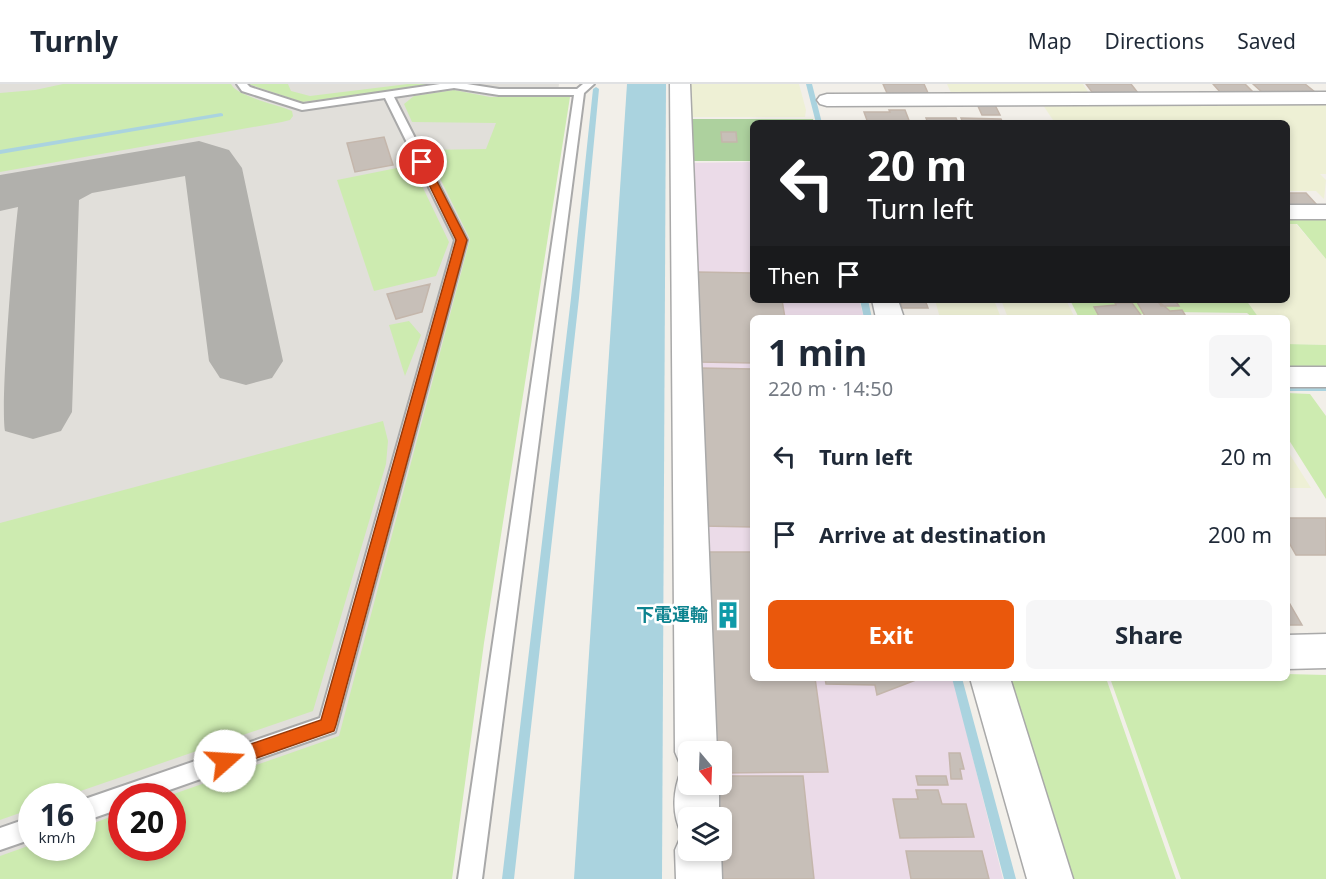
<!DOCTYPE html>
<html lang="en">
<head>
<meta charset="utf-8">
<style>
	body { margin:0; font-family:"Noto Sans","Noto Sans JP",sans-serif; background:#f6f6f7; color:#1f2937; height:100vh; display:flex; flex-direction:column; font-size:22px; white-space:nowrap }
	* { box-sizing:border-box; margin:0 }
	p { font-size:20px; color:#747a83 }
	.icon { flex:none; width:33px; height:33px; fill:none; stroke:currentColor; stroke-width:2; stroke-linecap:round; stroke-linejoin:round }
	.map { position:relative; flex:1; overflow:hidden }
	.side { position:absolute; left:750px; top:231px; width:540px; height:366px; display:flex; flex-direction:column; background:#fff; border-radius:9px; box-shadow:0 3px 9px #0003 }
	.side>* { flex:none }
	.banner { position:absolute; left:750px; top:36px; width:540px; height:183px; border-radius:9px; box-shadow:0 3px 9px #0003; background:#202124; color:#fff; overflow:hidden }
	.needle { width:39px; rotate:161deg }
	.buttons { position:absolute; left:678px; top:657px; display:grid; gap:12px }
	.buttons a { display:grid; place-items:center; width:54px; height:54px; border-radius:9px; background:#fff; box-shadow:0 3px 9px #0003; font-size:30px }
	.speed { position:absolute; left:18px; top:699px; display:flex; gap:12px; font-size:30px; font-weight:700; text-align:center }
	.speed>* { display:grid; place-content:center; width:78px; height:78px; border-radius:50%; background:#fff; box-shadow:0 3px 9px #0003; line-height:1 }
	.speed small { font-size:15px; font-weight:400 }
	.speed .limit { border:9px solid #d22; background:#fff; color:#111 }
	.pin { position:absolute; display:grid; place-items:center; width:51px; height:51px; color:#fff; margin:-26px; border:3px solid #fff; border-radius:50%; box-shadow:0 2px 6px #0007 }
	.me { position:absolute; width:66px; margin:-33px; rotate:71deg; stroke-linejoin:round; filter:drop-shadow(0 0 4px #0008) }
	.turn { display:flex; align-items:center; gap:21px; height:126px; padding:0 18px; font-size:27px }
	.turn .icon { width:78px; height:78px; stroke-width:2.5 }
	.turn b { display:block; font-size:42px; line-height:51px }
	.then { display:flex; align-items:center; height:57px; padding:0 18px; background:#0003; gap:12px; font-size:22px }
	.round { display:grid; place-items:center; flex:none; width:63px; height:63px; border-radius:9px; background:#f6f6f7 }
	.overview { display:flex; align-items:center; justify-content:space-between; height:102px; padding:0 18px }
	h1 { font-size:36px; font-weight:700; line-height:45px }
	.primary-button { display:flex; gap:12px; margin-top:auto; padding:12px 18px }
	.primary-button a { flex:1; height:69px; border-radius:9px; background:#ea580c; color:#fff; font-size:24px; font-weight:700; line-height:69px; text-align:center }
	.primary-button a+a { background:#f6f6f7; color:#1f2937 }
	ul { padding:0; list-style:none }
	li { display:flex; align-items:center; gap:18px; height:78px; padding:0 18px }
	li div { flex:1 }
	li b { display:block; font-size:22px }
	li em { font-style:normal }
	header { display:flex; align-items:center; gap:36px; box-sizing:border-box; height:84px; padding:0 30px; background:#fff; border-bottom:2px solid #e0e1e3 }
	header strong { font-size:28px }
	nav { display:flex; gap:33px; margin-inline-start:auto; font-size:21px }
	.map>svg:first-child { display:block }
	.industrial { fill:#ebdbe8 }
	.airport { fill:#e1dfda; fill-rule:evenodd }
	.farmland { fill:#eef0d5 }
	.grass { fill:#cdebb0 }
	.forest { fill:#add19e }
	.water { fill:#aad3df }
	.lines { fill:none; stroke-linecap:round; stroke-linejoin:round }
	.stream { fill:#aad3df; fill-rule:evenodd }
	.taxiway { fill:#b1b0ac; fill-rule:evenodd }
	.building { fill:#c7bfb8; stroke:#c4b6ab; stroke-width:1.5 }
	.service-casing { stroke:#a9a9a9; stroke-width:4 }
	.minor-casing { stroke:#a9a9a9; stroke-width:3 }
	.service { fill:#fff; fill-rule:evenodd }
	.minor { fill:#fff; fill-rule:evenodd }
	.route { fill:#ea580c; stroke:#983908; stroke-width:1.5 }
	.labels { text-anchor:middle; stroke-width:5; stroke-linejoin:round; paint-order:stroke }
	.culture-label { font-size:18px; font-weight:bold; fill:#0d838f; stroke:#fff; text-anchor:end }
</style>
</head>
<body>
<header>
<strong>Turnly</strong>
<nav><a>Map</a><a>Directions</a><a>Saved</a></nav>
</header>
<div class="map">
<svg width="1326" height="795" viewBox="0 0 1326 795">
	<rect width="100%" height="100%" fill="#f2efe9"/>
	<path class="industrial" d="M753,78V216H859L864,234H753V594H953L1003,795H713L722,766V668L708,667L685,79Z"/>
	<path class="airport" d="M0,0H559L442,795H0ZM32,712H82V764H32ZM122,712H172V764H122Z"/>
	<path class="farmland" d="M688,0H799L806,26L805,33H689Z
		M947,0H1083L1090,11H952Z
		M1326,20V90H1320L1326,96L1324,115L1316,107H1287V39H1055L1043,21Z
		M1287,140H1296L1326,175V261L1287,260V234H1259L1246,216H1287Z
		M935,216H994L1001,234H940Z
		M1001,216H1066L1075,234H1008Z
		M1287,366L1311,404H1287Z"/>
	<path class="grass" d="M63,0H231C236,12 278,21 292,27L293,32L290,36L282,38L0,88V9L35,6Z
		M248,0H288L291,7L310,12L408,0H439L302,18Z
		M454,6L490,13H570L484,559L452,795H0V772L31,761L32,764H82L83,743L121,729L122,764H172V712H168L339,652L470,155L426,66L486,65L496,39L412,38L404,20L414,12Z
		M412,81L449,158L436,192L374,207L337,96Z
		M1287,136H1326V175L1297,140H1287Z
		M1070,216H1246L1259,234H1253L1247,229L1173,228L1133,231L1134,234H1079Z
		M409,237L421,251L405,292L389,241Z
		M1287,260L1326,261V285H1291L1287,279Z
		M1287,309L1310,310L1326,332V415L1287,353Z
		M383,337L388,357L386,380L313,627L66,712H32L31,725L0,736V439Z
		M1287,590L1326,591V795H1181L1110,594H1287Z
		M1011,594H1106L1176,795H1068Z"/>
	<path class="forest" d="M686,35H813L814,39H753V77H688Z"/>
	<path class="water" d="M627,0H666L662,795H574Z"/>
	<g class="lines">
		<path class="stream" d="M806,0H812L822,39H816Z
			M596,3L599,5L579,214L514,795H502L571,214L593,5Z
			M221,29L223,30V32L0,70V66Z
			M860,216H868L872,234H864Z
			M1287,301H1326V307H1287Z
			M952,594H962L1016,795H1004Z"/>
		<path class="taxiway" d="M199,57L229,66L242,84L283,277L272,294L246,301L220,294L209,277L185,92L92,109L79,116L72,328L61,347L33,355L5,347C0,318 13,165 18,123L0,127V91Z"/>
	</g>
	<path class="building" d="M883,0H924L928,9H887Z
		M1086,0H1131L1138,9L1092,8Z
		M1213,0H1245L1254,9H1221Z
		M1253,0H1305L1315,8L1263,9Z
		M994,19L1000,31H982L977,20Z
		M889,26H905L910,39H868L864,28H890Z
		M926,34H956L958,39H928Z
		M961,34L1001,35L1003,39H963Z
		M721,48H736L737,58H722Z
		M384,53L393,81L355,88L347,59Z
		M1287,109H1306L1317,121H1287Z
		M697,188L753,189V216H782L785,234H753V279L699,278Z
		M430,200L422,228L396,235L387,210Z
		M900,216H925L928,224H902Z
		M1157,216H1175L1179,222H1161Z
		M1158,217L1170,227L1182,226L1187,234H1146L1137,218Z
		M1115,219H1132L1143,234H1100L1094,223L1116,221Z
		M701,284L753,285V443L702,442Z
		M1287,434H1326V471H1296L1287,455Z
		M700,468H753V594H815L828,688L722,689V668H708Z
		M1287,515L1302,541H1287Z
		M825,594H921L877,611L875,601L826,600Z
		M949,669H960L964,685H960L962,695H951Z
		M722,692H803L814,795H714L713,766H722V734H712L711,700H722Z
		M916,692H946L948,701H918Z
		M916,706H938L942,720H966L974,753L900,754L893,715H918Z
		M906,767H982L989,795H911Z"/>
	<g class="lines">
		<defs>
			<path id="service" d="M237,0H247L250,3L303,20L440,0H467L499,5H577L583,0H594L584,9L482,795H458L574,11H499L454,4L394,13L467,156L335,648L152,712H122V724L82,738V716L320,634L455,156L385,14L302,26L242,7Z
				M32,733V755L0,766V744Z"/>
			<path id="minor" d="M670,0H690L717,668H688V700H719V734H688V766H721L722,795H676L675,766L682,750C671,730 673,705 682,685L685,684L681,682L675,668Z
				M1326,8V20L827,22L820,20L817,16L820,12L827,10Z
				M1287,121H1326V135H1287Z
				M872,216H898L904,234H876Z
				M1287,283H1326V303H1287Z
				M1326,550V584L1287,585V551Z
				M970,594H1010L1073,795H1027Z"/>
		</defs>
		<use href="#service" class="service-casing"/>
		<use href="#minor" class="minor-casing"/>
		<use href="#service" class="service"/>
		<use href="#minor" class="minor"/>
	</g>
	<path class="route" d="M422,75L427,78L467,156L336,641L334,647L225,685L219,683L217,677L219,671L321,636L456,156L418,78Z"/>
	<defs>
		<symbol id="building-bare" viewBox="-9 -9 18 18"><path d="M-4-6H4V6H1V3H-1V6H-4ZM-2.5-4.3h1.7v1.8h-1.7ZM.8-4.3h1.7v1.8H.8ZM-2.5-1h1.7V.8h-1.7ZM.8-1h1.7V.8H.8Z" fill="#0f9aa8" stroke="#fff" stroke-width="2.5" paint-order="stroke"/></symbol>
	</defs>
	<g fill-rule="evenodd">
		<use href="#building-bare" x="709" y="512" width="38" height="38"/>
	</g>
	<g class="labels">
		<g class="culture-label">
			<text x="708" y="537">下電運輸</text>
		</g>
	</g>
</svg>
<div class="buttons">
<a><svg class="needle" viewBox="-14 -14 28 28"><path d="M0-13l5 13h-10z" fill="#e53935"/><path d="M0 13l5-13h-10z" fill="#747a83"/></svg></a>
<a><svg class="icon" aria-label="layers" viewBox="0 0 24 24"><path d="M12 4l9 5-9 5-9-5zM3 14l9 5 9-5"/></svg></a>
</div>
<div class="speed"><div>16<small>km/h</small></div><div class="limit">20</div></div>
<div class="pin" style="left:422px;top:78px;background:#d93025"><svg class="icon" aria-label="arrive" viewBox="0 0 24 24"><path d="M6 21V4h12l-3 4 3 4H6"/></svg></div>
<svg class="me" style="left:225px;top:677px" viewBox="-20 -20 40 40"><circle r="19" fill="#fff"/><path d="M0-13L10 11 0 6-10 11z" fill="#ea580c"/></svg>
<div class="banner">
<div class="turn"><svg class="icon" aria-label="left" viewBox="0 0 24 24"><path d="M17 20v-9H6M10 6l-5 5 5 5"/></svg><div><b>20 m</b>Turn left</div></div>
<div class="then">Then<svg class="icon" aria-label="arrive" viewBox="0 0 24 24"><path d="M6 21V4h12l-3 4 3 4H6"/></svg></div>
</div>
<section class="side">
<div class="overview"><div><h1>1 min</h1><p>220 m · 14:50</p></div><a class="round"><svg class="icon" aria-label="close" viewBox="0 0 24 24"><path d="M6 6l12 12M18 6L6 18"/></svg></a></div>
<ul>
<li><svg class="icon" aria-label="left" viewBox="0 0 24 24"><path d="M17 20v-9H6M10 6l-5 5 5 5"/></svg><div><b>Turn left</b></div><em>20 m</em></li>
<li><svg class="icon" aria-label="arrive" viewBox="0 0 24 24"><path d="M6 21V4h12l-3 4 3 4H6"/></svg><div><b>Arrive at destination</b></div><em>200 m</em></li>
</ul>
<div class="primary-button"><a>Exit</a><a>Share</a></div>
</section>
</div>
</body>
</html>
